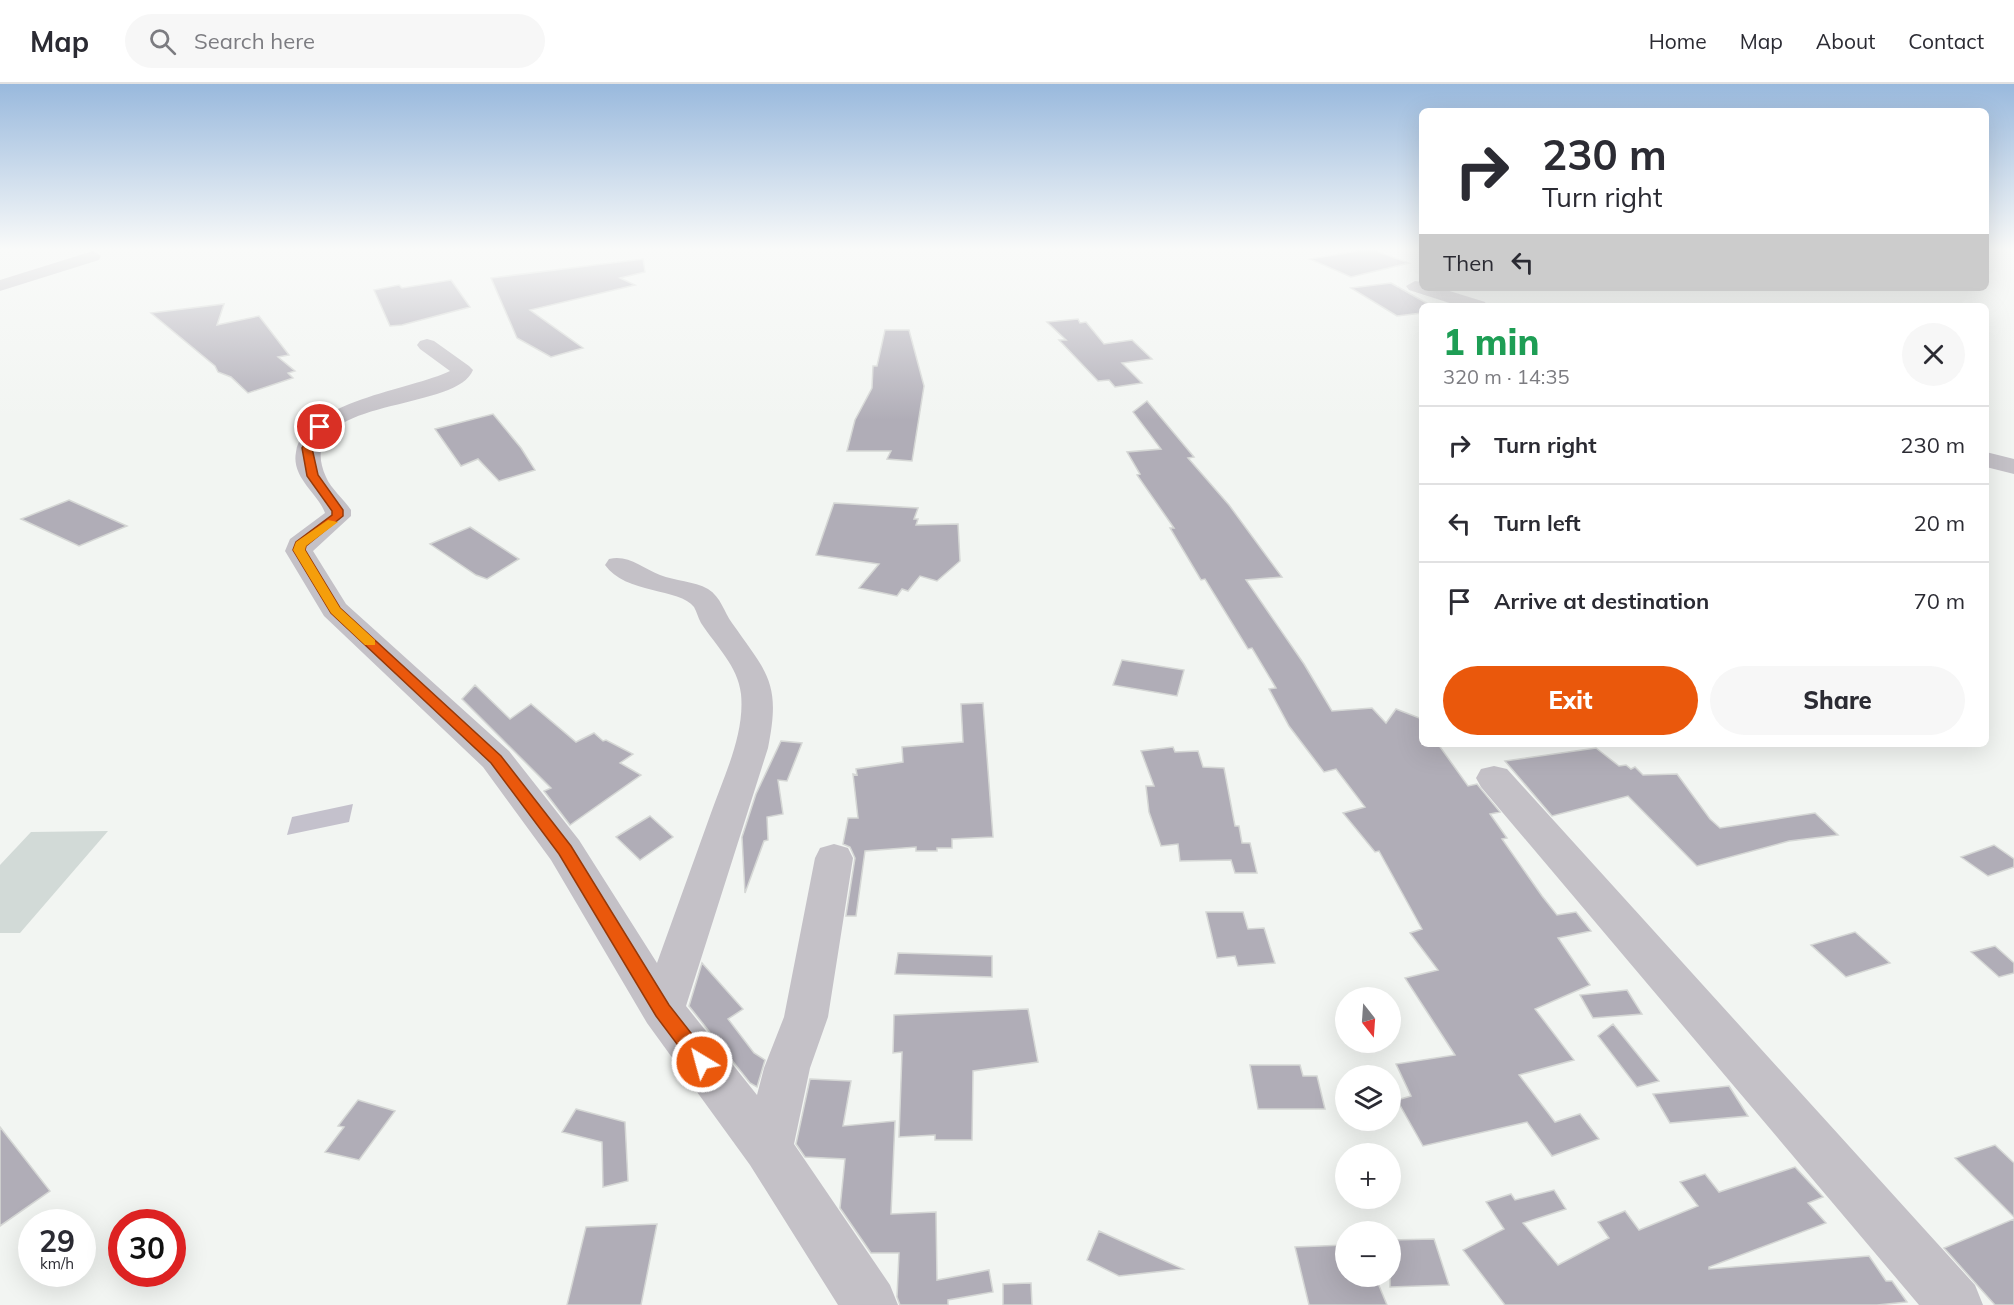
<!DOCTYPE html>
<html lang="en">
<head>
<meta charset="utf-8">
<style>
	body { margin:0; font-family:Mulish,sans-serif; background:#f7f7f7; color:#2b2b33; height:100vh; display:flex; flex-direction:column; font-size:22px; white-space:nowrap }
	* { box-sizing:border-box; margin:0 }
	p { font-size:20px; color:#7c7c81 }
	.icon { flex:none; width:33px; height:33px; fill:none; stroke:currentColor; stroke-width:2; stroke-linecap:round; stroke-linejoin:round }
	.map { position:relative; flex:1; overflow:hidden }
	.details { position:absolute; left:1419px; top:219px; width:570px; height:444px; display:flex; flex-direction:column; background:#fff; border-radius:9px; box-shadow:0 6px 24px #0002 }
	.details>* { flex:none }
	.banner { position:absolute; left:1419px; top:24px; width:570px; height:183px; border-radius:9px; box-shadow:0 6px 24px #0002; background:#fff; color:#2b2b33; overflow:hidden }
	.needle { width:39px; rotate:163deg }
	.controls { position:absolute; left:1335px; top:903px; display:grid; gap:12px }
	.controls a { display:grid; place-items:center; width:66px; height:66px; border-radius:50%; background:#fff; box-shadow:0 6px 24px #0002; font-size:30px }
	.speed { position:absolute; left:18px; top:1125px; display:flex; gap:12px; font-size:30px; font-weight:700; text-align:center }
	.speed>* { display:grid; place-content:center; width:78px; height:78px; border-radius:50%; background:#fff; box-shadow:0 6px 24px #0002; line-height:1 }
	.speed small { font-size:15px; font-weight:400 }
	.speed .limit { border:9px solid #d22; background:#fff; color:#111 }
	.pin { position:absolute; display:grid; place-items:center; width:51px; height:51px; color:#fff; margin:-26px; border:3px solid #fff; border-radius:50%; box-shadow:0 2px 6px #0007 }
	.me { position:absolute; width:66px; margin:-33px; rotate:323deg; stroke-linejoin:round; filter:drop-shadow(0 0 4px #0008) }
	.turn { display:flex; align-items:center; gap:21px; height:126px; padding:0 24px; font-size:27px }
	.turn .icon { width:78px; height:78px; stroke-width:2.5 }
	.turn b { display:block; font-size:42px; line-height:51px }
	.then { display:flex; align-items:center; height:57px; padding:0 24px; background:#0003; gap:12px; font-size:22px }
	.round { display:grid; place-items:center; flex:none; width:63px; height:63px; border-radius:32px; background:#f7f7f7 }
	.head { display:flex; align-items:center; justify-content:space-between; height:102px; padding:0 24px }
	h1 { font-size:36px; font-weight:800; line-height:45px; color:#1e9e55 }
	.cta { display:flex; gap:12px; margin-top:auto; padding:12px 24px }
	.cta a { flex:1; height:69px; border-radius:36px; background:#ea580c; color:#fff; font-size:24px; font-weight:800; line-height:69px; text-align:center }
	.cta a+a { background:#f7f7f7; color:#2b2b33 }
	ul { padding:0; list-style:none }
	li { display:flex; align-items:center; gap:18px; height:78px; padding:0 24px; border-top:2px solid #e1e1e2 }
	li div { flex:1 }
	li b { display:block; font-size:22px }
	li em { font-style:normal }
	header { display:flex; align-items:center; gap:36px; box-sizing:border-box; height:84px; padding:0 30px; background:#fff; border-bottom:2px solid #e1e1e2 }
	header strong { font-size:28px }
	nav { display:flex; gap:33px; margin-inline-start:auto; font-size:21px }
	.search { width:420px; height:54px; background:#f7f7f7; display:flex; align-items:center; gap:15px; box-sizing:border-box; padding:0 21px; border-radius:33px; color:#7c7c81; font-size:22px }
	.map>svg:first-child { display:block }
	.green { fill:#d2dad7 }
	.water { fill:#c4c1cc }
	.building { fill:#b0adb7; stroke:#d5d7d5; stroke-width:1.5 }
	.lines { fill:none; stroke-linecap:round; stroke-linejoin:round }
	.minor { fill:#c4c1c7; fill-rule:evenodd }
	.route { fill:#ea580c; stroke:#983908; stroke-width:1.5 }
	.slow { fill:#f59e0b }
</style>
</head>
<body>
<header>
<strong>Map</strong>
<div class="search"><svg class="icon" aria-label="search" viewBox="0 0 24 24"><circle cx="10" cy="10" r="6"/><path d="M15 15l6 6"/></svg>Search here</div>
<nav><a>Home</a><a>Map</a><a>About</a><a>Contact</a></nav>
</header>
<div class="map">
<svg width="2014" height="1221" viewBox="0 0 2014 1221">
	<rect width="100%" height="100%" fill="#f2f5f2"/>
	<path class="green" d="M108,747L20,849H0V781L31,748Z"/>
	<path class="water" d="M353,720L349,738L287,751L292,733Z"/>
	<path class="building" d="M1370,165L1409,179L1351,193L1310,175Z
		M643,175L645,188L620,194L635,201L530,226L583,264L551,273L517,254L491,194Z
		M451,196L470,223L402,241L390,242L374,206L399,201L402,204Z
		M1391,199L1432,222H1422V229L1397,232L1351,204Z
		M224,220L217,241L259,232L289,271L278,273L295,287L288,289L293,294L248,309L231,293L218,288L215,282L151,229Z
		M1078,235L1080,239L1086,238L1104,260L1132,256L1152,275L1122,279L1142,299L1115,303L1109,296L1098,297L1059,256H1066L1047,238Z
		M885,246H909L924,302L912,377L887,375L891,367H847L855,336L872,304L873,282H877Z
		M1147,317L1194,373L1188,374L1229,421L1282,493L1246,496L1304,580L1332,627L1372,624L1386,639L1396,625L1422,635V660H1438L1468,702L1477,700L1500,728L1490,730L1507,754L1502,755L1542,812L1557,831L1576,828L1591,847L1558,854L1590,901L1535,925L1574,976L1519,991L1555,1038L1580,1030L1599,1055L1552,1072L1527,1038L1423,1062L1397,1016L1411,1012L1396,980L1455,971L1405,894L1438,886L1410,849L1422,845L1379,767L1375,768L1343,729L1365,723L1336,685L1324,688L1289,642L1269,605L1276,604L1252,564L1248,565L1205,495L1201,496L1170,444H1174L1137,391L1140,390L1127,368L1161,365L1133,328Z
		M493,330L521,364L535,386L499,397L478,375L461,382L435,345Z
		M69,416L127,442L79,462L21,435Z
		M834,419L918,424L914,435H918L916,441L958,440L960,477L937,497L920,492L908,507L902,505L897,512L859,504L879,480L816,471Z
		M470,443L519,475L487,495L476,491L430,460Z
		M1122,576L1184,586L1177,612L1113,601Z
		M475,601L510,635L531,620L576,658L594,649L603,657L606,656L633,670L620,679L641,691L570,741L544,707L551,704L462,615Z
		M983,619L993,753L952,755V764H937V767H916V763L865,767L856,832H846L855,774L850,763L843,760L848,734H858L853,690L857,691L856,685L903,678L902,663L963,658L961,620Z
		M781,657L802,659L787,697L778,696L783,730L767,733L768,756L764,757L745,809L742,753L756,710Z
		M1173,663L1175,668L1198,667L1203,683L1224,684L1235,742H1239L1242,759H1250L1257,789H1235L1231,776L1180,777L1178,760L1161,762L1149,728L1146,702H1154L1141,667Z
		M1596,664L1619,682L1626,681L1631,685L1635,683L1643,691L1677,690L1710,735L1720,744L1815,729L1838,751L1789,757L1697,782L1628,712L1552,732L1505,677Z
		M650,732L673,753L640,776L616,753Z
		M1994,761L2014,775V783L1988,792L1961,773Z
		M1206,828H1243L1248,845L1264,844L1275,879L1238,882L1235,872L1217,874Z
		M1855,848L1890,879L1846,893L1811,861Z
		M1995,862L2014,879V889L1999,893L1971,868Z
		M898,869L992,872V893L895,890Z
		M702,879L743,925L728,935L754,969L765,976L757,1003L750,999L689,922Z
		M1627,906L1642,930L1593,934L1580,911Z
		M1028,925L1038,978L973,987L972,1056H935V1051L899,1053L902,968L893,969L894,931Z
		M1613,940L1659,997L1637,1003L1598,952Z
		M1250,981H1300L1303,992H1317L1325,1025H1258Z
		M810,995L851,997L843,1042L895,1037L891,1130L936,1128L937,1196L989,1186L993,1208L948,1216V1221H900L897,1213L899,1169H871L840,1124L845,1075L805,1073L796,1060Z
		M1729,1002L1748,1032L1670,1039L1653,1010Z
		M358,1016L395,1027L359,1076L325,1068L344,1043L338,1042Z
		M576,1025L625,1038L628,1097L603,1103L602,1058L562,1048Z
		M0,1043L50,1107L0,1142Z
		M1995,1061L2014,1079V1133L1955,1074Z
		M1795,1083L1823,1113L1808,1119L1826,1139L1709,1183V1185L1869,1172L1886,1197H1892L1907,1218L1877,1221H1505L1463,1166L1504,1145L1486,1118L1511,1110L1515,1116L1554,1106L1566,1125L1523,1139L1558,1181L1609,1154L1598,1138L1625,1127L1639,1146L1698,1122L1680,1098L1705,1090L1719,1108Z
		M2014,1135V1221H1995L1944,1164Z
		M657,1140L641,1221H567L586,1143Z
		M1099,1147L1183,1185L1119,1192L1087,1176Z
		M1434,1155L1449,1201L1390,1203V1156Z
		M1346,1161V1192H1375L1387,1221H1309L1295,1163Z
		M1031,1199L1032,1221H1003V1200Z"/>
	<g class="lines">
		<path class="minor" d="M93,167L101,172L99,176L0,207V196Z
			M1415,197L1422,198V204H1440L1485,218L1487,222H1459L1409,206L1406,202Z
			M427,255L434,257L469,282L473,286C456,330 289,311 326,393C331,405 344,415 351,426V432L313,467L346,520L509,667L579,756L657,879C675,829 693,779 711,729C724,692 745,650 741,610C738,582 716,562 701,539C698,534 697,528 694,523C680,504 625,510 605,481L609,475C628,470 642,484 660,491C675,497 694,497 708,505C721,513 724,528 732,539C768,590 781,599 768,664L686,922L757,1011L764,984L784,933L815,774L820,764L834,760L848,764L853,774L828,933L810,984L794,1060L890,1201L898,1221H838L750,1081L647,939L551,776L483,683L324,532L285,467L290,455L325,429C318,409 291,394 296,368C304,317 411,306 450,287L420,265L417,261L420,257Z
			M1986,368L2014,375V390L1986,383Z
			M1494,682L1507,685L1975,1201L1983,1221H1919L1481,703L1476,694L1481,685Z"/>
	</g>
	<linearGradient id="sky" x2="0" y2="1"><stop stop-color="#99b9dd"/><stop offset="0.49" stop-color="#f9faf9"/><stop offset="1" stop-color="#f9faf9" stop-opacity="0"/></linearGradient>
	<rect width="2014" height="336" fill="url(#sky)"/>
	<path class="route" d="M316,341L324,343L312,364L318,391L343,426V432L306,462L305,466L340,524L501,672L571,762L669,921L709,972L712,978L709,984L702,987L695,984L656,932L559,770L491,679L331,529L293,466L296,458L332,431V427L307,392L302,364Z"/>
	<path class="slow" d="M328,436L338,438L306,462L305,466L340,524L375,556V561H365L331,529L293,466L296,458Z"/>
</svg>
<div class="controls">
<a><svg class="needle" viewBox="-14 -14 28 28"><path d="M0-13l5 13h-10z" fill="#e53935"/><path d="M0 13l5-13h-10z" fill="#7c7c81"/></svg></a>
<a><svg class="icon" aria-label="layers" viewBox="0 0 24 24"><path d="M12 4l9 5-9 5-9-5zM3 14l9 5 9-5"/></svg></a>
<a>+</a>
<a>−</a>
</div>
<div class="speed"><div>29<small>km/h</small></div><div class="limit">30</div></div>
<div class="pin" style="left:320px;top:343px;background:#d93025"><svg class="icon" aria-label="arrive" viewBox="0 0 24 24"><path d="M6 21V4h12l-3 4 3 4H6"/></svg></div>
<svg class="me" style="left:702px;top:978px" viewBox="-20 -20 40 40"><circle r="17" fill="#ea580c" stroke="#fff" stroke-width="3"/><path d="M0-11L8 9 0 5-8 9z" fill="#fff"/></svg>
<div class="banner">
<div class="turn"><svg class="icon" aria-label="right" viewBox="0 0 24 24"><path d="M7 20v-9h11M14 6l5 5-5 5"/></svg><div><b>230 m</b>Turn right</div></div>
<div class="then">Then<svg class="icon" aria-label="left" viewBox="0 0 24 24"><path d="M17 20v-9H6M10 6l-5 5 5 5"/></svg></div>
</div>
<section class="details">
<div class="head"><div><h1>1 min</h1><p>320 m · 14:35</p></div><a class="round"><svg class="icon" aria-label="close" viewBox="0 0 24 24"><path d="M6 6l12 12M18 6L6 18"/></svg></a></div>
<ul>
<li><svg class="icon" aria-label="right" viewBox="0 0 24 24"><path d="M7 20v-9h11M14 6l5 5-5 5"/></svg><div><b>Turn right</b></div><em>230 m</em></li>
<li><svg class="icon" aria-label="left" viewBox="0 0 24 24"><path d="M17 20v-9H6M10 6l-5 5 5 5"/></svg><div><b>Turn left</b></div><em>20 m</em></li>
<li><svg class="icon" aria-label="arrive" viewBox="0 0 24 24"><path d="M6 21V4h12l-3 4 3 4H6"/></svg><div><b>Arrive at destination</b></div><em>70 m</em></li>
</ul>
<div class="cta"><a>Exit</a><a>Share</a></div>
</section>
</div>
</body>
</html>
